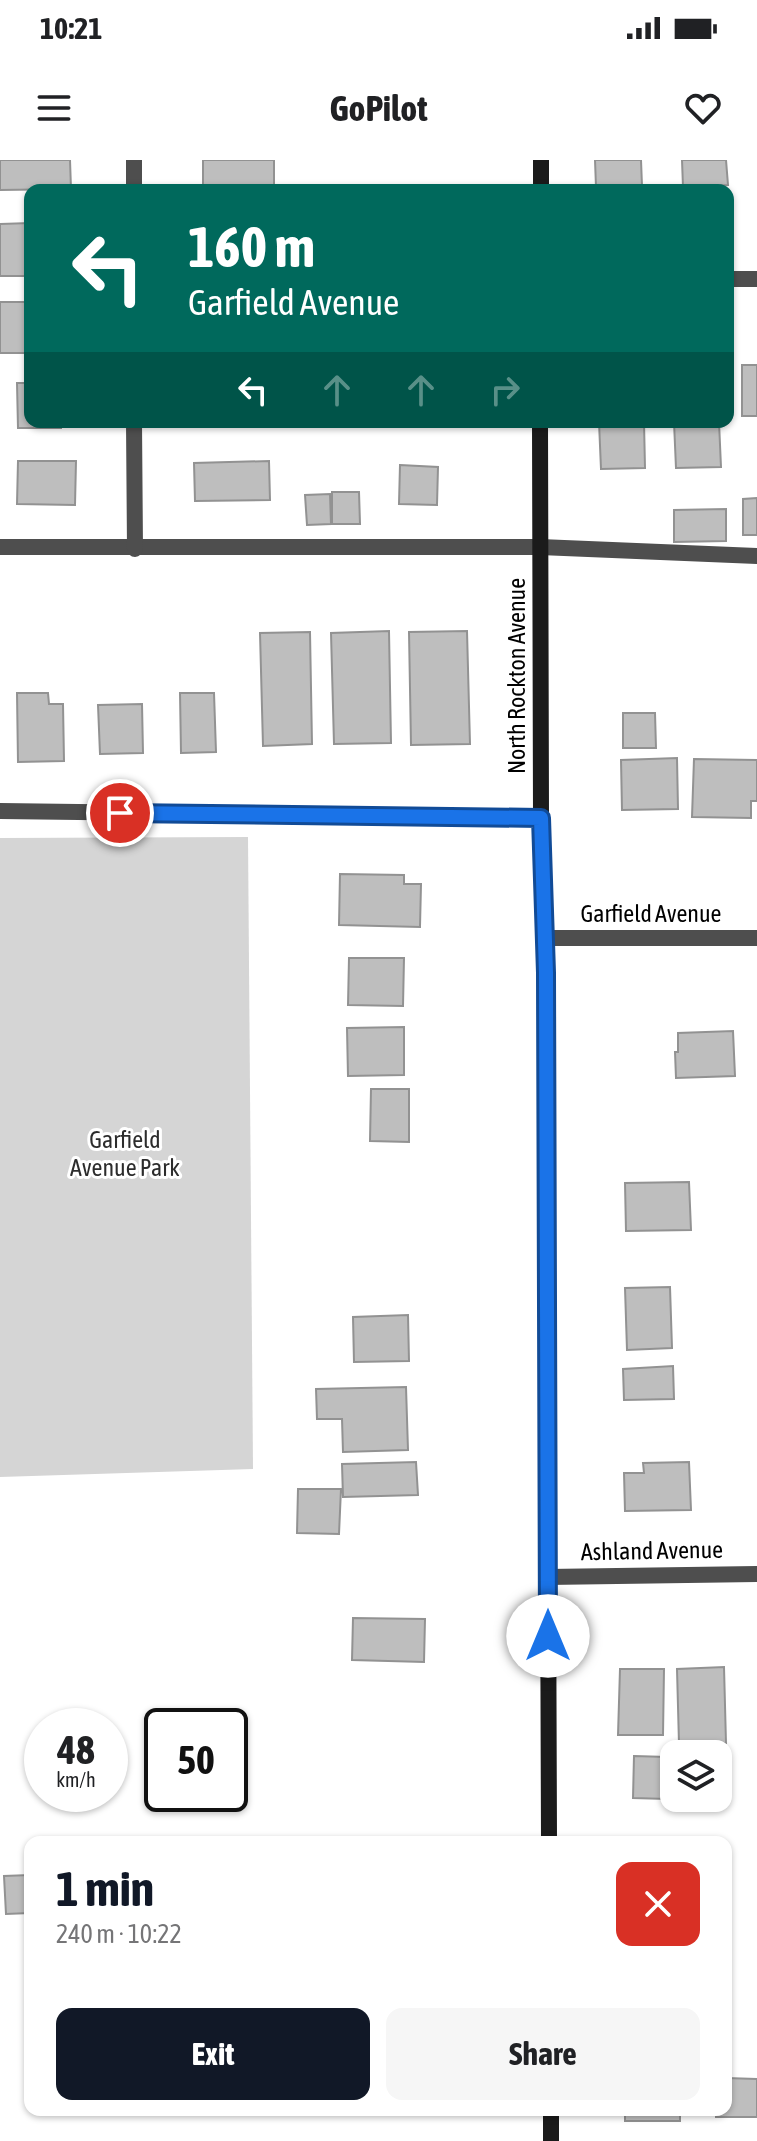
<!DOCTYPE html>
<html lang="en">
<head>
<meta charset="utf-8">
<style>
	body { margin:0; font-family:"Asap Condensed",sans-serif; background:#f6f6f6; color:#202124; height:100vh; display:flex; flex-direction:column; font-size:30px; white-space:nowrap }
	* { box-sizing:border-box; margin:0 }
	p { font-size:26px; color:#757577 }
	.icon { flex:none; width:44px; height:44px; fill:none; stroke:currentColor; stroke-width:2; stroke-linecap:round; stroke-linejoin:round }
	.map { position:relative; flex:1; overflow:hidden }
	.side { position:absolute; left:24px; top:1676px; width:708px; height:280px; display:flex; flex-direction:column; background:#fff; border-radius:16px; box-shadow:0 2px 6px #0004 }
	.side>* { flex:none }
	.hud { position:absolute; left:24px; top:24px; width:710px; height:244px; border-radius:16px; box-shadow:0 2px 6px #0004; background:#00695c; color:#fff; overflow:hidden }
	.buttons { position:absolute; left:660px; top:1580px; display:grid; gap:16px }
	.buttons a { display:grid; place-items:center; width:72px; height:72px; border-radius:16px; background:#fff; box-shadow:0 2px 6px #0004; font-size:40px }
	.speed { position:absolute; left:24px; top:1548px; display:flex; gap:16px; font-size:40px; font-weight:700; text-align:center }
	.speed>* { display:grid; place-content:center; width:104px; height:104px; border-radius:50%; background:#fff; box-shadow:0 2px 6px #0004; line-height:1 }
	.speed small { font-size:20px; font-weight:400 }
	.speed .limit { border:4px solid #111; border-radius:12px; background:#fff; color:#111 }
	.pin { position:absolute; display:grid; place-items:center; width:68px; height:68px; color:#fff; margin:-34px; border:4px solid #fff; border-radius:50%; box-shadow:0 2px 8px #0007 }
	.me { position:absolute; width:88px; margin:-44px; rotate:0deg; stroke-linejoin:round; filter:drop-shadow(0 0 6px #0008) }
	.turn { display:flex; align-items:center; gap:28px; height:168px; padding:0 32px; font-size:36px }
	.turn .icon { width:104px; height:104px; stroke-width:2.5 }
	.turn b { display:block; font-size:56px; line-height:68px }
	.lanes { display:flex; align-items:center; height:76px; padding:0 32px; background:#0003; justify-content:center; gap:40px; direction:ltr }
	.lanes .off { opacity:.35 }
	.round { display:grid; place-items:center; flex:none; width:84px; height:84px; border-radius:16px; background:#f6f6f6 }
	.overview { display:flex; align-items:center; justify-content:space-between; height:136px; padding:0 32px }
	h1 { font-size:48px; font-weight:700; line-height:60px; color:#111827 }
	.primary-button { display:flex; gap:16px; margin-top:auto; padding:16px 32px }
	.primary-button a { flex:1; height:92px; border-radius:16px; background:#111827; color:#fff; font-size:32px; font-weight:700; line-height:92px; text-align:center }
	.primary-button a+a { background:#f6f6f6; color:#202124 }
	.status { display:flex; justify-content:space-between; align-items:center; height:56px; padding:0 40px; background:#fff; direction:ltr }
	.status svg { height:22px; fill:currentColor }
	header { display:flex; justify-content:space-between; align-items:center; height:104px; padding:0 32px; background:#fff; font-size:36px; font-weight:700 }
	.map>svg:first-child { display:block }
	.green { fill:#d5d5d5 }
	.building { fill:#bebebe; stroke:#929292; stroke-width:2 }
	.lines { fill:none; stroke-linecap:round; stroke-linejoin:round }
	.lane { stroke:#4e4e4e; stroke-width:16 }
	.street { stroke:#4e4e4e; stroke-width:16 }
	.secondary { stroke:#1b1b1b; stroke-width:16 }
	.route-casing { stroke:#114b97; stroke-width:20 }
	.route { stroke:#1a73e8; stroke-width:14 }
	.labels { text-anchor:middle; stroke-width:6; stroke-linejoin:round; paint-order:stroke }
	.street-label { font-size:24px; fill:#000; stroke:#fff }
	.park-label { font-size:24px; fill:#2c2c2c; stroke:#fff }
</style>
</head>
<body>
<div class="status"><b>10:21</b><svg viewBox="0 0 49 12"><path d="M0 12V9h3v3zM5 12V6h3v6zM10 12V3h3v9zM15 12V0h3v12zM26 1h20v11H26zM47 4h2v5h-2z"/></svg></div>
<header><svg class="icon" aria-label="menu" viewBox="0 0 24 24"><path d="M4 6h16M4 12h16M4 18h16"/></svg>GoPilot<svg class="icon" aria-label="heart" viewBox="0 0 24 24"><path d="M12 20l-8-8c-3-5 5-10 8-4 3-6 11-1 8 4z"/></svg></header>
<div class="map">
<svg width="757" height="1981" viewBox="0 0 757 1981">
	<rect width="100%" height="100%" fill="#fff"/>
	<path class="green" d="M248,677L253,1309L0,1317V678Z"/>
	<path class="building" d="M0,0H70L71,29L0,30Z
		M203,0H274V30H203Z
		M595,0H641L642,26L596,27Z
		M682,0H726L728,25L683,27Z
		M30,63V116H0V64Z
		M0,142H30V193H0Z
		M742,205H757V256H742Z
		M17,223H30V262H61V268H18Z
		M599,262H644L645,308L601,309Z
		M674,262H719L721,307L676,308Z
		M18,301H76L75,345L17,344Z
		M269,301L270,340L195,341L194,303Z
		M400,305L438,307L437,345L399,344Z
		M332,332H359L360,364H332Z
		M330,334L331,364L307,365L305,335Z
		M757,338V375H743V339Z
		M726,349V381L674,382V350Z
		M389,471L391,583L334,584L331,473Z
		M467,471L470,584L411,585L409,472Z
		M310,472L312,584L263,586L260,473Z
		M17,533H48L49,544H63L64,601L18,602Z
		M180,533H214L216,592L181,593Z
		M142,544L143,593L100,594L98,545Z
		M623,553H655L656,588H623Z
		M677,598L678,649L622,650L621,600Z
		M694,599L757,600V641H751V658L692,657Z
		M340,714L404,715V724H421L420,767L339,765Z
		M349,798H404L403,846L348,845Z
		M404,867V915L348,916L347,868Z
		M733,871L735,916L676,918L675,892H678V873Z
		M371,929H409V982L370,981Z
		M689,1022L691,1070L626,1071L625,1023Z
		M670,1127L672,1188L627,1190L625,1128Z
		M408,1155L409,1201L354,1202L353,1157Z
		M673,1206L674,1239L624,1240L623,1209Z
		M406,1227L408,1290L343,1292L342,1259H317L316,1229Z
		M416,1302L418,1335L343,1337L342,1304Z
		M689,1302L691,1350L625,1351L624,1313H644L643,1303Z
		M298,1329H341L339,1374L297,1373Z
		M353,1458L425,1459L424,1502L352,1500Z
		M724,1507L726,1583L679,1584L677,1509Z
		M620,1509H664L663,1575H618Z
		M634,1596L667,1597V1639L633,1638Z
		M30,1715V1753L6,1754L4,1716Z
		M726,1918L757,1919V1957H716V1950H726Z
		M625,1950H680V1961H625Z"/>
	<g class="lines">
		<path class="lane" d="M0,387H540L757,396"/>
		<path class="street" d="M134,0V30
			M728,119H757
			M134,262L135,389
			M0,651L541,658
			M545,778H757
			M547,1417L757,1414"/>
		<path class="secondary" d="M541,30V0
			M540,262L541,658L546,813L549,1682
			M551,1950V1981"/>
	</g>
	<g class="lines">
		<defs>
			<path id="route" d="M120,653L541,658L546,813L548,1476"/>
		</defs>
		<use href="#route" class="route-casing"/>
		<use href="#route" class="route"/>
	</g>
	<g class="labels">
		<g class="street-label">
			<text transform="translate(517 516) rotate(-90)" y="8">North Rockton Avenue</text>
			<text x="651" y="762">Garfield Avenue</text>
			<text transform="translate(652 1391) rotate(-1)" y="8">Ashland Avenue</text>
		</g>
		<g class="park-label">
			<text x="125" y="988">Garfield<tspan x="125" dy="28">Avenue Park</tspan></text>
		</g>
	</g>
</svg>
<div class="buttons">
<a><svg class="icon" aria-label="layers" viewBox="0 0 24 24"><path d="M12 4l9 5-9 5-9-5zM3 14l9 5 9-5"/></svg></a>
</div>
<div class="speed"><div>48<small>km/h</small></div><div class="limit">50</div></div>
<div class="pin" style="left:120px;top:653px;background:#d93025"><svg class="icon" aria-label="arrive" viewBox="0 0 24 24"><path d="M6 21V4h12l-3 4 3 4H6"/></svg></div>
<svg class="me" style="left:548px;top:1476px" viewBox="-20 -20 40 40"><circle r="19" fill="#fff"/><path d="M0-13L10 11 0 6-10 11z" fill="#1a73e8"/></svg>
<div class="hud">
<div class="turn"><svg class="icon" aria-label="left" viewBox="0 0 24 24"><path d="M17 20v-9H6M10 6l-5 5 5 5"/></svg><div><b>160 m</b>Garfield Avenue</div></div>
<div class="lanes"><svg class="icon" aria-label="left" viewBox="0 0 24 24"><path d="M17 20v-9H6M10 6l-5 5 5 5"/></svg><svg class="icon off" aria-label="ahead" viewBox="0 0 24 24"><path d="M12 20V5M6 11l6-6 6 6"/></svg><svg class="icon off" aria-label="ahead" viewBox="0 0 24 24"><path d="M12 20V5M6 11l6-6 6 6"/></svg><svg class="icon off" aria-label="right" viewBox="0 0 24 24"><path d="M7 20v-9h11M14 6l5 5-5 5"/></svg></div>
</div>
<section class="side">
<div class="overview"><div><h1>1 min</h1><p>240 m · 10:22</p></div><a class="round" style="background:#d93025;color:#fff"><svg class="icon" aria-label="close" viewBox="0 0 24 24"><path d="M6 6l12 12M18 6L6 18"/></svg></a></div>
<div class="primary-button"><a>Exit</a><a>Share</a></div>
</section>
</div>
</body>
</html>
